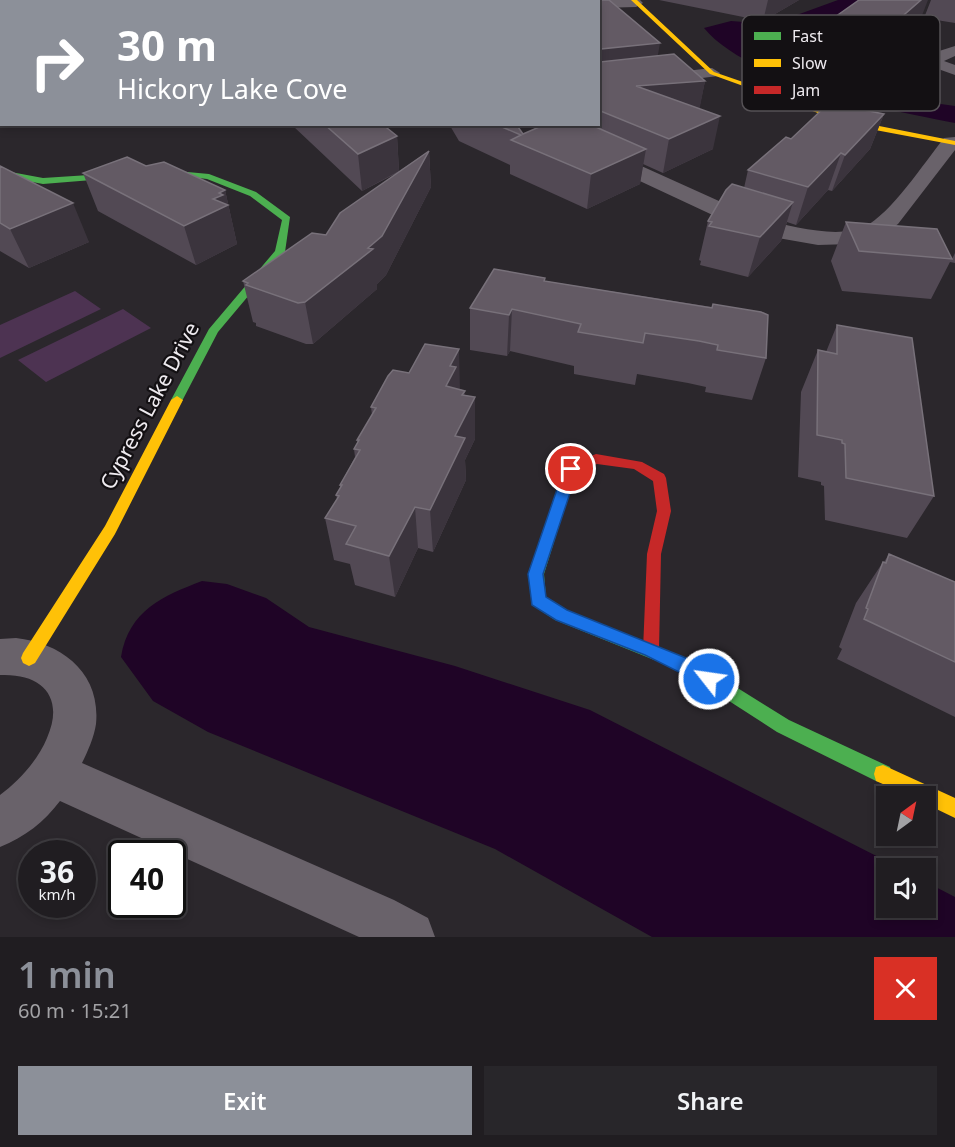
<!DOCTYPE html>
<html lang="en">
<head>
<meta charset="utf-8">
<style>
	body { margin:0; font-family:"Noto Sans",sans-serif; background:#28262a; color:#f1f3f6; height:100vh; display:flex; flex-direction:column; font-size:22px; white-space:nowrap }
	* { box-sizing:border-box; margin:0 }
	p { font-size:20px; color:#a2a2a5 }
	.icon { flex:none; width:33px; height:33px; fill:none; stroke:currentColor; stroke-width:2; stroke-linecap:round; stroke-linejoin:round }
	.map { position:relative; height:937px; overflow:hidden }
	.side { display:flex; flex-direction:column; background:#201d21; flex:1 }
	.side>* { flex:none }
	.hud { position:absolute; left:0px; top:0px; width:600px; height:126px; box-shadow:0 3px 9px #0003,0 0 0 2px #3d3b3f; background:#8c9099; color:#fff; overflow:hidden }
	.needle { width:39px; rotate:33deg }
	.controls { position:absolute; left:876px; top:786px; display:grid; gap:12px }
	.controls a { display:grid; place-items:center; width:60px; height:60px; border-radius:0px; background:#201d21; box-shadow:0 3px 9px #0003,0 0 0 2px #3d3b3f; font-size:30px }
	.speed { position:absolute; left:18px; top:840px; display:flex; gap:12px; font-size:30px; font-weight:700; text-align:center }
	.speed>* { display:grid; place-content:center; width:78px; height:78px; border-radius:50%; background:#201d21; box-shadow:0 3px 9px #0003,0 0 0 2px #3d3b3f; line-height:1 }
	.speed small { font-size:15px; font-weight:400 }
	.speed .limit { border:3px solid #111; border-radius:9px; background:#fff; color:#111 }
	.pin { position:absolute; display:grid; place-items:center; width:51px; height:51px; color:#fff; margin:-26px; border:3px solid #fff; border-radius:50%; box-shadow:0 2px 6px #0007 }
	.me { position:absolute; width:66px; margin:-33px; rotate:300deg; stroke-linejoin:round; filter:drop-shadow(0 0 4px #0008) }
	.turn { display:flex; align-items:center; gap:21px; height:126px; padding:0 18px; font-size:27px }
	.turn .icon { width:78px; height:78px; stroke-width:2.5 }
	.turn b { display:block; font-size:42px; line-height:51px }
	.round { display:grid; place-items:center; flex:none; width:63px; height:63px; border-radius:0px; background:#28262a }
	.summary { display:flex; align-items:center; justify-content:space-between; height:102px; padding:0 18px }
	h1 { font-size:36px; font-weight:600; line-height:45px; color:#8c9099 }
	.primary-button { display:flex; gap:12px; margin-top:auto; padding:12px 18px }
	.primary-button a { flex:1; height:69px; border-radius:0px; background:#8c9099; color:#fff; font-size:24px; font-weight:600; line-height:69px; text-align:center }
	.primary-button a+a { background:#28262a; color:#f1f3f6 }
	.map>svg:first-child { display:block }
	.green { fill:#4d3352 }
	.water { fill:#1f0426 }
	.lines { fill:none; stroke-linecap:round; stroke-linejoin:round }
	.street { fill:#69626a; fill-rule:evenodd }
	.fast { fill:#4caf50; fill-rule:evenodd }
	.slow { fill:#ffc107; fill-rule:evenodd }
	.jam { fill:#c62828; fill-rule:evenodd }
	.wall { fill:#524954 }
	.shaded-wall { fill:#3b343d }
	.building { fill:#635a64; stroke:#78717a; stroke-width:1.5 }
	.route { fill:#1a73e8; stroke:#114b97; stroke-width:1.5 }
	.labels { text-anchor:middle; stroke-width:4.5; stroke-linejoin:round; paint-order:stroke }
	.street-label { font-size:21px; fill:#eeeaef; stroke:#131013 }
	.key { fill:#131013; stroke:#555155; stroke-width:1.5 }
	.key-label { font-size:16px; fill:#eeeaef }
</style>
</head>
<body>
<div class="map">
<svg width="955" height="937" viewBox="0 0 955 937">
	<rect width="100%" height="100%" fill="#2b272c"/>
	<path class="green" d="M75,291L101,309L0,358V325Z
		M123,309L151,328L46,382L18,360Z"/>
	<path class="water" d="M838,0H907C876,11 814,26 792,48V53C839,86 898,99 955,106V123C889,111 747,81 704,28L731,21L772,24Z
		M202,581L227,584L266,598L309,627L455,666L590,710L900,868H886V908H926V882L955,897V937H652L495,849L208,732L153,701L121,657C129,610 163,596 202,581Z"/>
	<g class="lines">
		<path class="street" d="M598,0H640L643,3L636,7L598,8V2H593Z
			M955,46V56L944,61L955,65V75L927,65L925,62L936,52Z
			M712,68L720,73L718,76L598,91V81Z
			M540,124H559L566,132L750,215C779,224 835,240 864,227C891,214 924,163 944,138L955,137V150L898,224L879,237L851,244L818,245L778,238L734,225L552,140Z
			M16,638C62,643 101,673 96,724C94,737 88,751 82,763L394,900L428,918L435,937H359L60,801C44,822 25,837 0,847V795C19,781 38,760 47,738C65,697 42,673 0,675V639Z"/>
		<path class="fast" d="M0,170L43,178L166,170L209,174L256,192L290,217L285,252L218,332L181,403H173L171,400L209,329L275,251L282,220L250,196L207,179L166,174L43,184L0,176Z
			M552,520L557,522L559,526L544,574L546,597L567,610L696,662L789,720L890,767L892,774L890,781L883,783L876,781L777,732L684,672L555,620L532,605L528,574L545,526L547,522Z"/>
		<path class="slow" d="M631,0H637L714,72L859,122L955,141V145L854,126L710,74Z
			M177,396L183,400L115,534L35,663L29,666L23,663L21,658L23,653L105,526L171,400Z
			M883,765L955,798V818L926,804V796H910L876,781L874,774L876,767Z"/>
		<path class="jam" d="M596,454L642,462L664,474L666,478L671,511L661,554L659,650L657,655L651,657L645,655L643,650L647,554L657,511L653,481L634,469L597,464L577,472L557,530H547L545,526L566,466Z"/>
	</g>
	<path class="wall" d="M0,0H233V2H2V11H0Z
		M659,0H799L763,21Z
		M931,0H955V23L924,18Z
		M598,2L658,56L705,81L699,109L713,149L663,173L643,164L640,184L587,209L510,174V165L459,141L449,124H516L523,134L546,124H598Z
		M921,18L871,65L816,54L825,24Z
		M2,19V118H0V20Z
		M884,114L870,149L832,191L828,190L796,225L787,222L781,241L748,277L700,265L701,261L699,260L708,221L744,188L748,170L791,139Z
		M293,124H382L397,136L399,171L429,151L431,187L386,275L377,284V289L313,344H306L256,326V323L253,322L243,281L326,235L399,172L362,191L293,126Z
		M0,166L89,242L29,268L0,251Z
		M146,166L225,190L237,244L196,265L98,211L83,173Z
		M846,222L952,259L955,253V263L950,262L931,299L842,291L831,261Z
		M545,281L712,307L766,358L752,400L705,392L706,387L688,383L637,374L635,385L574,374V366L510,351L507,356L470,350V308Z
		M837,325L934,496L907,538L825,520L824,486L821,485V482L798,477L801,392L818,350L826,352Z
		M460,389L465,391V395L475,397V439L465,460L466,480L433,552L418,548L395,597L355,585L350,564L334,560L325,518L337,499L336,495L340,488V485L355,457L354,449L357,443V440L372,415L371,407Z
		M889,554L955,582V717L837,659L842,649L839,647L856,603L883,562H884Z"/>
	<path class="shaded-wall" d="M222,0H233V2H222Z
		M768,0H799L763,21Z
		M921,0H928L921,18L871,65L882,34Z
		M660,43L655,72L598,79L601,49Z
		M705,81L699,112L636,86Z
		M884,114L870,149L832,191L845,155Z
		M720,116L713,149L663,173L669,139Z
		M397,136L399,171L362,191L358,154Z
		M646,149L640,184L587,209L591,174Z
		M429,151L431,187L386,275L377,284V289L313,344L305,302L368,248Z
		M841,153L828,190L796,225L808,187Z
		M225,190L237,244L196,265L184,226L219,193Z
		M793,202L781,241L748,277L760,237Z
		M73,203L89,242L29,268L10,229Z
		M512,309L510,351L507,356L509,315Z
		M459,349L460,391L446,386L450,366Z
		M465,391V416L475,397V439L465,460L466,480L433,552L430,510L455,436L462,395Z
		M415,507L418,548L395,597L389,556Z"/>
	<path class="building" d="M84,0H222V2H77Z
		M443,0H609L660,43L601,49L600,62L674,54L705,81L636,86L720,116L669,139L598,110V2H443Z
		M859,0H921L882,34L825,24Z
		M2,19V87H0V20Z
		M829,103L884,114L845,155L841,153L808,187L748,170L786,137L791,139Z
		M324,124H382L397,136L358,154Z
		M495,124H516L523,134L546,124H589L646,149L591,174L511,140L521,135Z
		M429,151L382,236L368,248L373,249L305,302L298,303L246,285L248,283L243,281L312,233L326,235L340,213Z
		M127,157L146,166L164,162L225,190L219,193L223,195L213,199L228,205L184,226L83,173Z
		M0,166L73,203L10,229L0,223Z
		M732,184L793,202L760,237L709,226L712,222L708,221L726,190Z
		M846,222L937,229L952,259L859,251Z
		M494,269L545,278L544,281L644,297L712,308L713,304L761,312L768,315L766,358L717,350L718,345L699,341L645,333L643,343L578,332L581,324L512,309L509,315L470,308Z
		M837,325L912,338L934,496L846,478L845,444L842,443V440L817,435L818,350L837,354Z
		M425,344L459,349L450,366L456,367L446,386L465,391L462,395L475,397L455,436L465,438L430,510L415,507L389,556L346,544L356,526L325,518L339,496L336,495L342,485H340L360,450L354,449L359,440H357L376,408L371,407L388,376L393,370L409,373Z
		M889,554L955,582V662L864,619L868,609L866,608L883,562L886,563Z"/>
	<path class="route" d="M571,464L578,469L543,574L546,597L567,610L696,662L715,673L718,679L715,685L709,687L645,655L556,620L532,605L528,574L564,469Z"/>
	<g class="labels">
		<g class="street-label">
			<text transform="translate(150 406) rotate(-62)" y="7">Cypress Lake Drive</text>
		</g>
	</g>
	<rect x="742" y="15" width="198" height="96" rx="9" class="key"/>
	<rect x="754" y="32" width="27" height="8" fill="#4caf50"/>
	<rect x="754" y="59" width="27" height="8" fill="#ffc107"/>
	<rect x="754" y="86" width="27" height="8" fill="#c62828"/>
	<g class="key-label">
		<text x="792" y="42">Fast</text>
		<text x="792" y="69">Slow</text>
		<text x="792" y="96">Jam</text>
	</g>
</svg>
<div class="controls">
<a><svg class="needle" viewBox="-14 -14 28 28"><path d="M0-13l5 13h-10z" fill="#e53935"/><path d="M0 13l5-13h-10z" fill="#a2a2a5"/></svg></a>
<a><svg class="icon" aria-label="sound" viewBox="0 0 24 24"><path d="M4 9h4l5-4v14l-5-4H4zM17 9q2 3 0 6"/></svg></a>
</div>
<div class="speed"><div>36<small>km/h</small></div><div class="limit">40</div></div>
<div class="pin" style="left:571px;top:469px;background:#d93025"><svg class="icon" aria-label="arrive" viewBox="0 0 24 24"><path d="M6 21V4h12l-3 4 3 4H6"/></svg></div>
<svg class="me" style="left:709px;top:679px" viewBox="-20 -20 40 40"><circle r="17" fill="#1a73e8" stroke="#fff" stroke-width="3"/><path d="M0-11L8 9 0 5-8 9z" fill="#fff"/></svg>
<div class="hud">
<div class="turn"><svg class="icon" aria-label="right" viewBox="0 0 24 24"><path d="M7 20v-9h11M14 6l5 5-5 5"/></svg><div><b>30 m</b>Hickory Lake Cove</div></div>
</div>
</div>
<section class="side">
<div class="summary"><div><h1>1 min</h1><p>60 m · 15:21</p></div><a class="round" style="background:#d93025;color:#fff"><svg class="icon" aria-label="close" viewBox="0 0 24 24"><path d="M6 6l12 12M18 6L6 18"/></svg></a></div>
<div class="primary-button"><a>Exit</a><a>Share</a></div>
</section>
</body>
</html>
